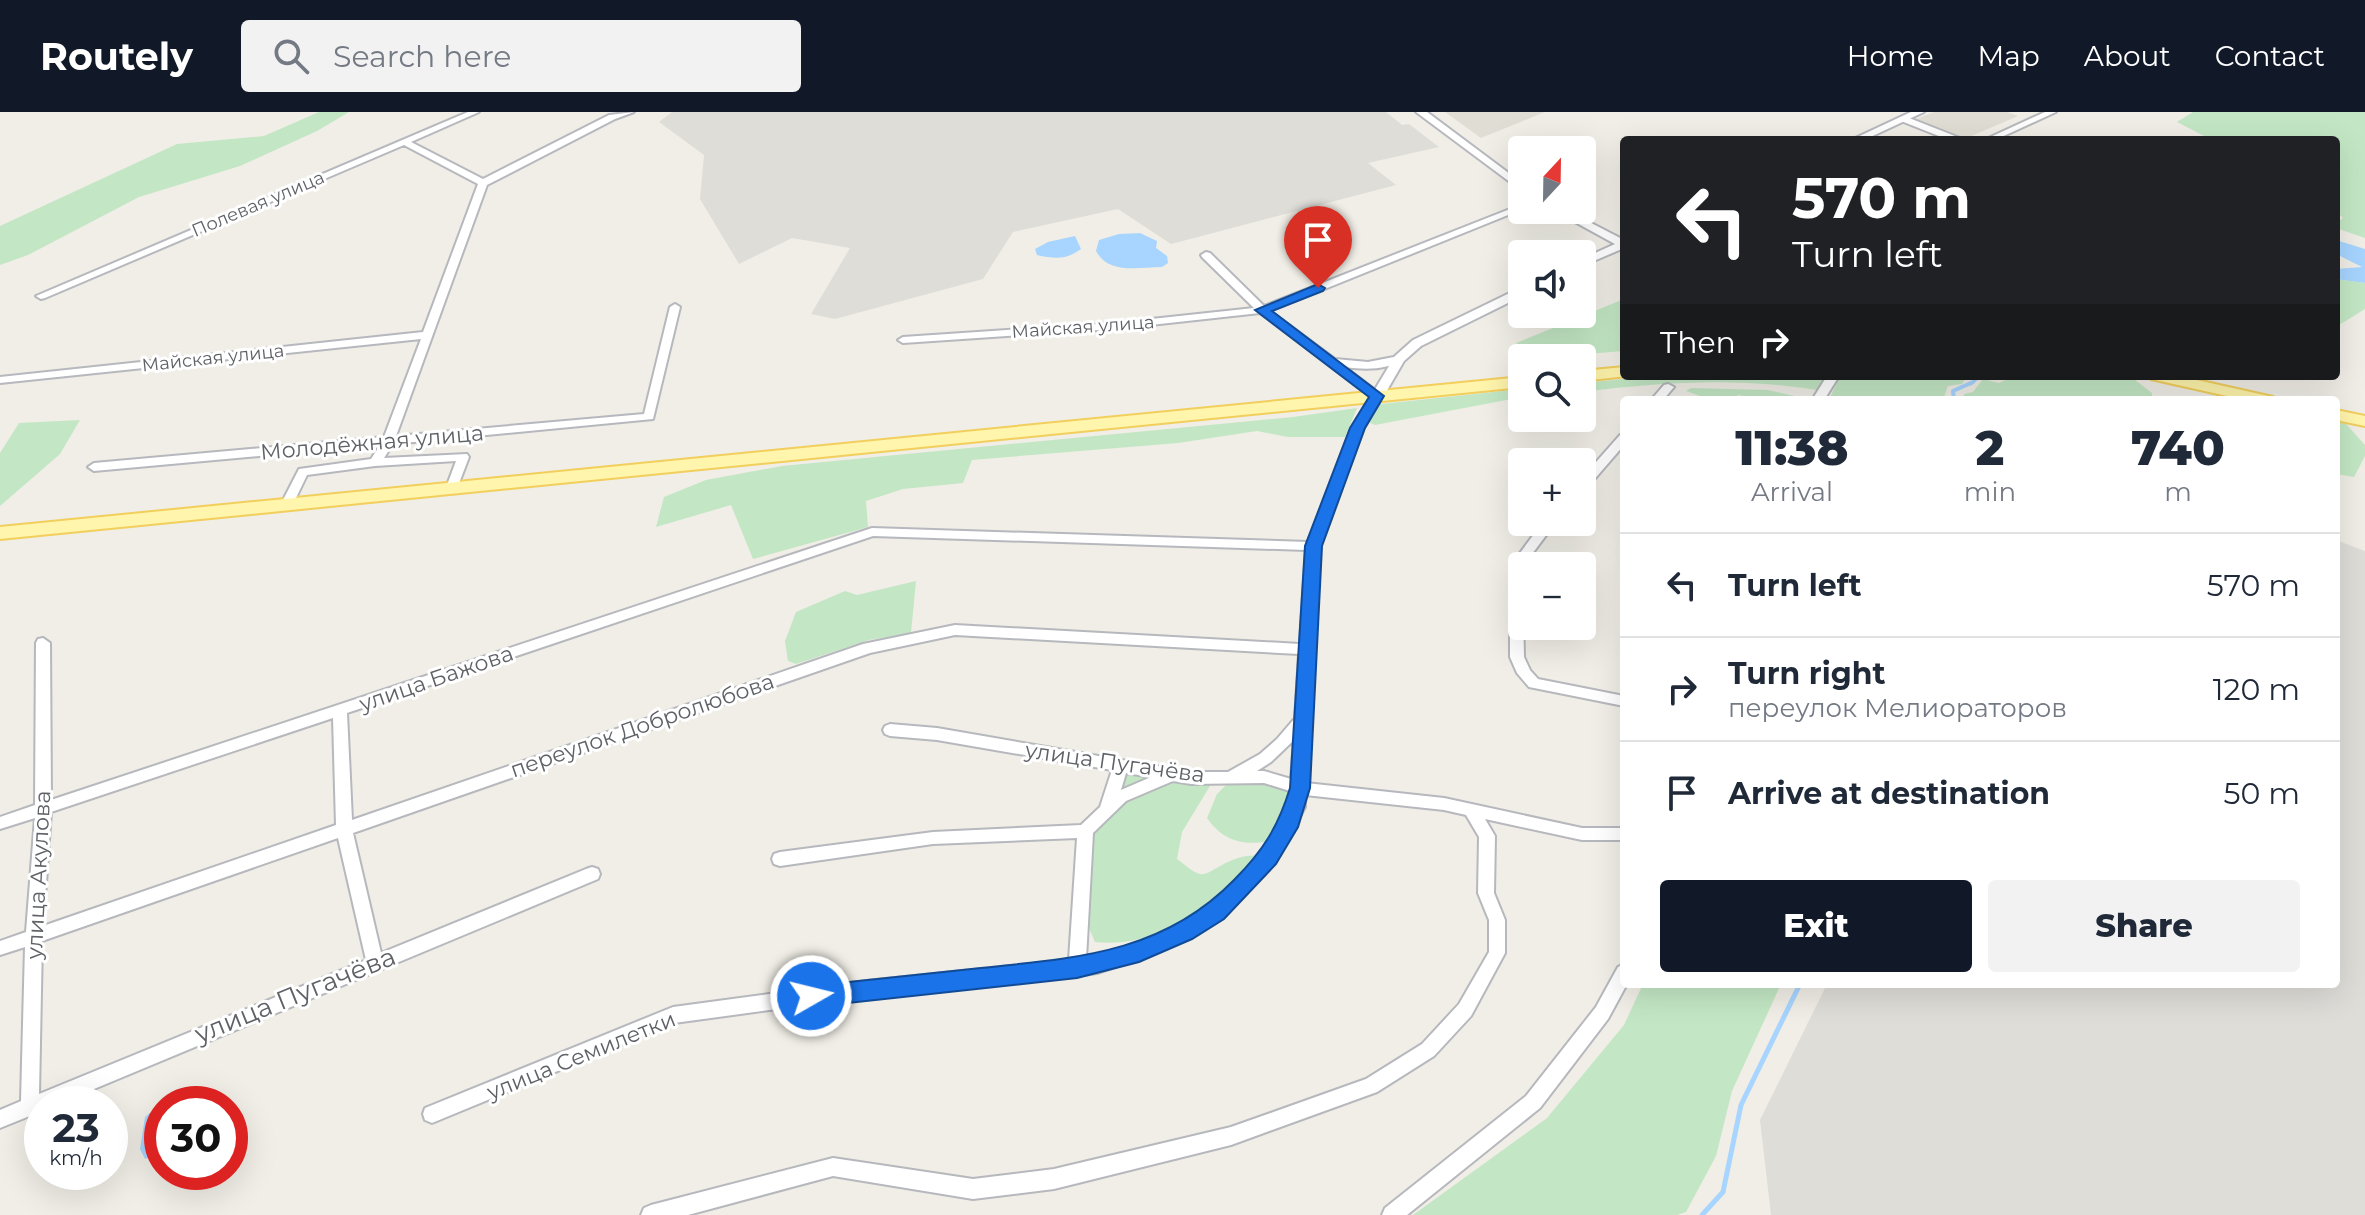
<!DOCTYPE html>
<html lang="en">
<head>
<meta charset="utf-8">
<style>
	body { margin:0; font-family:Montserrat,sans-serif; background:#f2f2f3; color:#1f2937; height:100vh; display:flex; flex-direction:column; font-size:30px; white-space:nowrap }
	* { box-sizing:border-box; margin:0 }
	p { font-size:26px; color:#747a83 }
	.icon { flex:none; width:44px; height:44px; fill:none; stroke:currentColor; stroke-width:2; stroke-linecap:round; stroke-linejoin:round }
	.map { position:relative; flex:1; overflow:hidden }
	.sheet { position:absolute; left:1620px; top:284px; width:720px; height:592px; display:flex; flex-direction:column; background:#fff; border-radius:8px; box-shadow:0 8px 32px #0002 }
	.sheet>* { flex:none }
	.banner { position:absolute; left:1620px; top:24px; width:720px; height:244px; border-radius:8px; box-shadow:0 8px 32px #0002; background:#202124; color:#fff; overflow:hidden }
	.needle { width:52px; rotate:22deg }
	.buttons { position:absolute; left:1508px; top:24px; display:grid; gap:16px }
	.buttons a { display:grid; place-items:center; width:88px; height:88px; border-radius:8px; background:#fff; box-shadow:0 8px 32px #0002; font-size:40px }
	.speed { position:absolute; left:24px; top:974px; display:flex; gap:16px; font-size:40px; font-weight:700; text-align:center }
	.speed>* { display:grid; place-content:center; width:104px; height:104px; border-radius:50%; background:#fff; box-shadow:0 8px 32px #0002; line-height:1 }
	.speed small { font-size:20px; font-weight:400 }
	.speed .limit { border:12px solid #d22; background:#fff; color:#111 }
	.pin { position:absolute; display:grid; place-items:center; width:68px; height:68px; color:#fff; margin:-82px -34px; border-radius:50% 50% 50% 0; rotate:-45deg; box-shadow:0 0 8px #0007 }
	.pin .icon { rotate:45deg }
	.me { position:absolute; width:88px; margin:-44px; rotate:82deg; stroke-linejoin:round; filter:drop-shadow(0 0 6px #0008) }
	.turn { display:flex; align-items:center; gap:28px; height:168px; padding:0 40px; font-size:36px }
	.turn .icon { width:104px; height:104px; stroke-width:2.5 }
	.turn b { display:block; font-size:56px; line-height:68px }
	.then { display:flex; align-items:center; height:76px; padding:0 40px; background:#0003; gap:16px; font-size:30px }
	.eta { display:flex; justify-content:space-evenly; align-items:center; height:136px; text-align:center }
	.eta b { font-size:48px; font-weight:800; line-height:56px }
	.primary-button { display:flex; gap:16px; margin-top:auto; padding:16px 40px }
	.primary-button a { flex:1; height:92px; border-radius:8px; background:#111827; color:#fff; font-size:32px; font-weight:800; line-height:92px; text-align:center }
	.primary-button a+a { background:#f2f2f3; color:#1f2937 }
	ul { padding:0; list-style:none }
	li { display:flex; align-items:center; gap:24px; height:104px; padding:0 40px; border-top:2px solid #e0e1e3 }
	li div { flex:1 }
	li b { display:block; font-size:30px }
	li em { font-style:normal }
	header { display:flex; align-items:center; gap:48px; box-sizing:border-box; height:112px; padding:0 40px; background:#111827; color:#fff }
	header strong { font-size:38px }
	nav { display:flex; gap:44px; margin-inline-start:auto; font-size:28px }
	.search { width:560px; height:72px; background:#f2f2f3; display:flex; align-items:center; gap:20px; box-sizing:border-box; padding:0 28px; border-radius:8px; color:#747a83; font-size:30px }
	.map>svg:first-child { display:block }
	.industrial { fill:#dfddd8 }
	.education { fill:#e0ddd4 }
	.green { fill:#c3e7c4 }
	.water { fill:#a7d5ff }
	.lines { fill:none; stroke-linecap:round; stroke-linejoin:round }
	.stream-far2 { stroke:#a7d5ff; stroke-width:3 }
	.stream-far1 { stroke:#a7d5ff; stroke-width:4 }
	.stream { stroke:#a7d5ff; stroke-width:5 }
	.minor-casing { stroke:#b6b8bd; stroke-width:4 }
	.tertiary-casing { stroke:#b6b8bd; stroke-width:4 }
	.primary-casing { stroke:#f2cf5d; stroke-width:4 }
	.minor { fill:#fff; fill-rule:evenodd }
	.tertiary { fill:#fff; fill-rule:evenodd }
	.primary { fill:#fff5ac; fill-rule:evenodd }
	.route { fill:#1a73e8; stroke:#114b97; stroke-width:2 }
	.labels { text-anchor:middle; stroke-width:6; stroke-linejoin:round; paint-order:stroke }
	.far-street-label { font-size:18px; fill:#5e6166; stroke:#fff }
	.street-label { font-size:22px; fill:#5e6166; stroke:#fff }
	.near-street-label { font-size:26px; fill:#5e6166; stroke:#fff }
</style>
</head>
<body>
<header>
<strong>Routely</strong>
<div class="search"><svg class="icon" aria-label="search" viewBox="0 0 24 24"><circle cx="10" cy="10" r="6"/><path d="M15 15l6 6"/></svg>Search here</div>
<nav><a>Home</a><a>Map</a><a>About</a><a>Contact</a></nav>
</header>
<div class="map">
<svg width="2365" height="1103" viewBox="0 0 2365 1103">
	<rect width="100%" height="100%" fill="#f0eee6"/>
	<path class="industrial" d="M672,0H1386L1402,13L1409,12L1439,35L1368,51L1396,73L1171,132L1118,97L1013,120L983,167L835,207L811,202L850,136L792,126L739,152L700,87L704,43L659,10Z
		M2336,428L2365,439V1103H1771L1760,1008L1827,872H2336Z"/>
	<path class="education" d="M1445,0H1545L1481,26Z
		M1934,0H2007L2018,4L1962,28L1914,8Z"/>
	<path class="green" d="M319,0H349L317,19L240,54L139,85L28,143L0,153V114L177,32L264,24Z
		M2193,0H2365V126L2336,116V111L2343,106L2336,99V28H2212L2177,10Z
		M2336,167L2365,171V197L2336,215Z
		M1624,187V239L1535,246L1516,231Z
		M1655,264H1826V271L1817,278C1739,265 1660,270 1582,280V271Z
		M1840,264H1967L1962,272L1948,274L1943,288H1829Z
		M2015,264H2122L2135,268L2152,281V288H1963L1964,282L1973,280L1983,267L1999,271Z
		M1691,276L1768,278L1812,288H1764L1738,283L1734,288H1711L1686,279Z
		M1522,277V285L1375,313L1368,310L1372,293Z
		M1357,296L1345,325H1288L1257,319L1178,331L972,348L963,371L903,377L866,389L868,415L753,447L731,393L656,415L664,385L706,368L782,354L1293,305Z
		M80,308L60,342L0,394V341L19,311Z
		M2336,309L2346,312L2365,333V344L2354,365L2336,362Z
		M916,469L911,521L869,528L796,552L788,549L785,529L796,500L845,479L857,483Z
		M1138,659L1165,669H1213L1182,720L1177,747C1183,751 1192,760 1200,762C1211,765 1230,740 1261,744C1218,792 1163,837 1095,830L1089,816L1086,770L1091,727L1108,705L1127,663Z
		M1252,668L1293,677C1290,696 1282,714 1270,729C1243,734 1223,729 1207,706L1217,682L1229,670Z
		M1643,872H1781L1732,979L1716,1044L1686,1100L1677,1103H1413L1547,1006L1624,913Z"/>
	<path class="water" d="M1140,121L1157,129L1156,136L1167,144L1168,151L1162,155C1138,155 1109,163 1096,139L1099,128L1119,122Z
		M1075,124L1081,137C1066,148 1055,147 1037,143L1035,137L1048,130Z
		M2336,128L2365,137V171L2336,167V157L2362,155L2336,142Z
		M196,980L204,988L203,992H162C162,1012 167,1038 145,1047L140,1037L145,1005L164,989Z"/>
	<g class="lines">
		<path class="stream-far2" d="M1971,272L1980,264"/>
		<path class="stream-far1" d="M1954,288L1953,279L1973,270"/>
		<path class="stream" d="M1702,1103L1723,1080L1741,993L1800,872"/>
		<defs>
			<path id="minor" d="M468,0H479L411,30L483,67L609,3L634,0L615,7L487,73L396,324L644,302L670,195L675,192L680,195L653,307L393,332L384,346L467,342L469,345L456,379H448L446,376L456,349L375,354L307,363L293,392L287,396L281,392L299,357L371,347L380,333L94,359L88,355L94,351L384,325L421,227L0,271V265L423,220L478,72L404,33L45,186L41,187L36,184Z
				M2045,0H2056L1995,28H1984Z
				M1904,4L1960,26L1961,28H1949L1901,9L1900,7Z
				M1510,97L1518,99L1270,199L1335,247L1368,250L1399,244L1404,247C1388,258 1365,258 1345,255L1383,284L1364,316L1319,434L1306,671L1444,686L1582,716H1624V728H1582L1485,707L1495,724L1494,781L1505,808V841L1471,904L1434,944L1377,980L1231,1033L1054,1077L973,1087L833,1064L688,1103H641L644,1096L651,1093L833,1046L973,1067L1054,1057L1231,1015L1366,967L1422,932L1459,892L1489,840V808L1478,781L1479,725L1466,703L1444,698L1305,683V695L1275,751L1222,806L1190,826L1145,845L1097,861L1077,864L866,885L674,911L432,1011L425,1008L423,1002L425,996L673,895L866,869L1069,848L1077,726L933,732L780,754L774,752L772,747L774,742L780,740L933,720L1081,713L1100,695L1112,658L937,628L890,624L885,622L883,618L885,614L890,612L937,616L1191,660H1228L1260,642L1277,627L1295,606L1299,542L955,523L870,541L353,721L381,841L586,757L592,755L598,757L600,762L598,767L58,992H42V999L0,1016V998L21,989L25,835L0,843V829L26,820L35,706L0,717V705L35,693L36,531L38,527L43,526L50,531L51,688L872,416L1308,430L1352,316L1371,285L1260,201L1114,217L903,231L898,228L903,225L1114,211L1254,196L1202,145L1201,143L1206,140L1210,141L1264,194ZM873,424L1306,438L1300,532L955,513L863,532L352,708L347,601ZM333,606L336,713L43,814L51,700ZM1294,628L1291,667L1264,659H1257L1271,650ZM1126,661L1151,665L1121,678ZM1173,669L1191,672L1264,671L1290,679C1288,716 1258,747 1233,772C1225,781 1217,791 1206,798C1172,821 1128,842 1086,847L1093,721L1126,689ZM338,726L366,848L39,982L42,829Z
				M1827,264H1839L1824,288H1812Z
				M1668,272L1674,275L1663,288H1651L1664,273Z
				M1624,322V333L1586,377L1582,378V366L1620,323Z
				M1543,410H1556L1529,446L1528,454H1522L1524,545L1530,558L1538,567L1624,584V594L1529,575L1517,561L1510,545V473L1517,445Z
				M1624,852V872H1627L1608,907L1540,996L1407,1103H1382L1385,1096L1526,984L1596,895L1618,855Z"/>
			<path id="tertiary" d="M1416,0H1427L1522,71V79Z
				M1911,0H1924L1864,28H1851Z
				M1553,98H1566L1624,128V136L1582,154V147L1615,132Z
				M1522,175V184L1421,234L1404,249L1382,287H1372L1371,284L1395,244L1413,228Z"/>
			<path id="primary" d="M1624,255V264H1627L1582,269V259Z
				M2149,264H2179L2273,285L2275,288H2245L2151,267Z
				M1522,265V275L0,427V415Z
				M2336,298L2365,304V314L2336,308Z"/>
		</defs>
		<use href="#minor" class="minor-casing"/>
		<use href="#tertiary" class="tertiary-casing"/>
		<use href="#primary" class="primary-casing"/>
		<use href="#minor" class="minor"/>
		<use href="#tertiary" class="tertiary"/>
		<use href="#primary" class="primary"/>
	</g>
	<path class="route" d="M1318,172L1325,176L1323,179L1272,199L1384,284L1365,316L1322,434L1310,676L1298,715L1276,752L1224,807L1192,827L1139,850L1077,866L811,895L803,892L800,884L803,877L811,874C868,868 924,862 981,856C1077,846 1163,841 1234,768C1263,739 1278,715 1290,676L1305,434L1350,316L1369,285L1255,198Z"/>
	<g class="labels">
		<g class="far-street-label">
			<text transform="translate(258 92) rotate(-23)" y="6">Полевая улица</text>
			<text transform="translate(1083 215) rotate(-4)" y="6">Майская улица</text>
			<text transform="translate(213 246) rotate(-6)" y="6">Майская улица</text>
		</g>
		<g class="street-label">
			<text transform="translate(372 330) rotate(-5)" y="8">Молодёжная улица</text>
			<text transform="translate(436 566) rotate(-19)" y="8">улица Бажова</text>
			<text transform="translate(642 613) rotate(-19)" y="8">переулок Добролюбова</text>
			<text transform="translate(1115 650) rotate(8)" y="8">улица Пугачёва</text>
			<text transform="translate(38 763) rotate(-87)" y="8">улица Акулова</text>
			<text transform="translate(581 943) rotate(-22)" y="8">улица Семилетки</text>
		</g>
		<g class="near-street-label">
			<text transform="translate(295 883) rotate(-22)" y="9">улица Пугачёва</text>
		</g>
	</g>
</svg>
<div class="buttons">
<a><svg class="needle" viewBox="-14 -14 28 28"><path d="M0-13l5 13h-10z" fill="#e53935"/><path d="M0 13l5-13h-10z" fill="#747a83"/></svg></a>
<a><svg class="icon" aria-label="sound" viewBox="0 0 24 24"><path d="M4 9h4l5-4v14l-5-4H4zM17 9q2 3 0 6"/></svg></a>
<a><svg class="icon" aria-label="search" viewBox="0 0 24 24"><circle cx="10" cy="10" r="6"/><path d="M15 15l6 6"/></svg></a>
<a>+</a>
<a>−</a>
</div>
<div class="speed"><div>23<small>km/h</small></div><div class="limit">30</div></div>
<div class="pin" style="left:1318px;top:176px;background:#d93025"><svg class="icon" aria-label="arrive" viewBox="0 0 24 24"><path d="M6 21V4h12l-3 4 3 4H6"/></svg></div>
<svg class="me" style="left:811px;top:884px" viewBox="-20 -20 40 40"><circle r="17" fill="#1a73e8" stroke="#fff" stroke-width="3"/><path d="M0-11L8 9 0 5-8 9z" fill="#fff"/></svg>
<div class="banner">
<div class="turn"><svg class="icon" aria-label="left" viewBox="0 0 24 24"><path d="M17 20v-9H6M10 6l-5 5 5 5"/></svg><div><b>570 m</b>Turn left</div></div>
<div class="then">Then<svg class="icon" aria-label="right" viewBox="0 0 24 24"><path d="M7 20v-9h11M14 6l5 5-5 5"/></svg></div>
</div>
<section class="sheet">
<div class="eta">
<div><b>11:38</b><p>Arrival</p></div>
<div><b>2</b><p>min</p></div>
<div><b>740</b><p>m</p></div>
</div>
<ul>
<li><svg class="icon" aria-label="left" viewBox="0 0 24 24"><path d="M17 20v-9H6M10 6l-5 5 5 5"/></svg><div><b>Turn left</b></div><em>570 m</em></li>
<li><svg class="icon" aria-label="right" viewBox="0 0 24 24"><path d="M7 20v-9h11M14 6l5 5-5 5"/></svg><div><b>Turn right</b><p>переулок Мелиораторов</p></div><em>120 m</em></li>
<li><svg class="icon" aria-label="arrive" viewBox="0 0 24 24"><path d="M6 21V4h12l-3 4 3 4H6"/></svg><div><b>Arrive at destination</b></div><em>50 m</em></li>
</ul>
<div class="primary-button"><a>Exit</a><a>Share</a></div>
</section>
</div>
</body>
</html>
